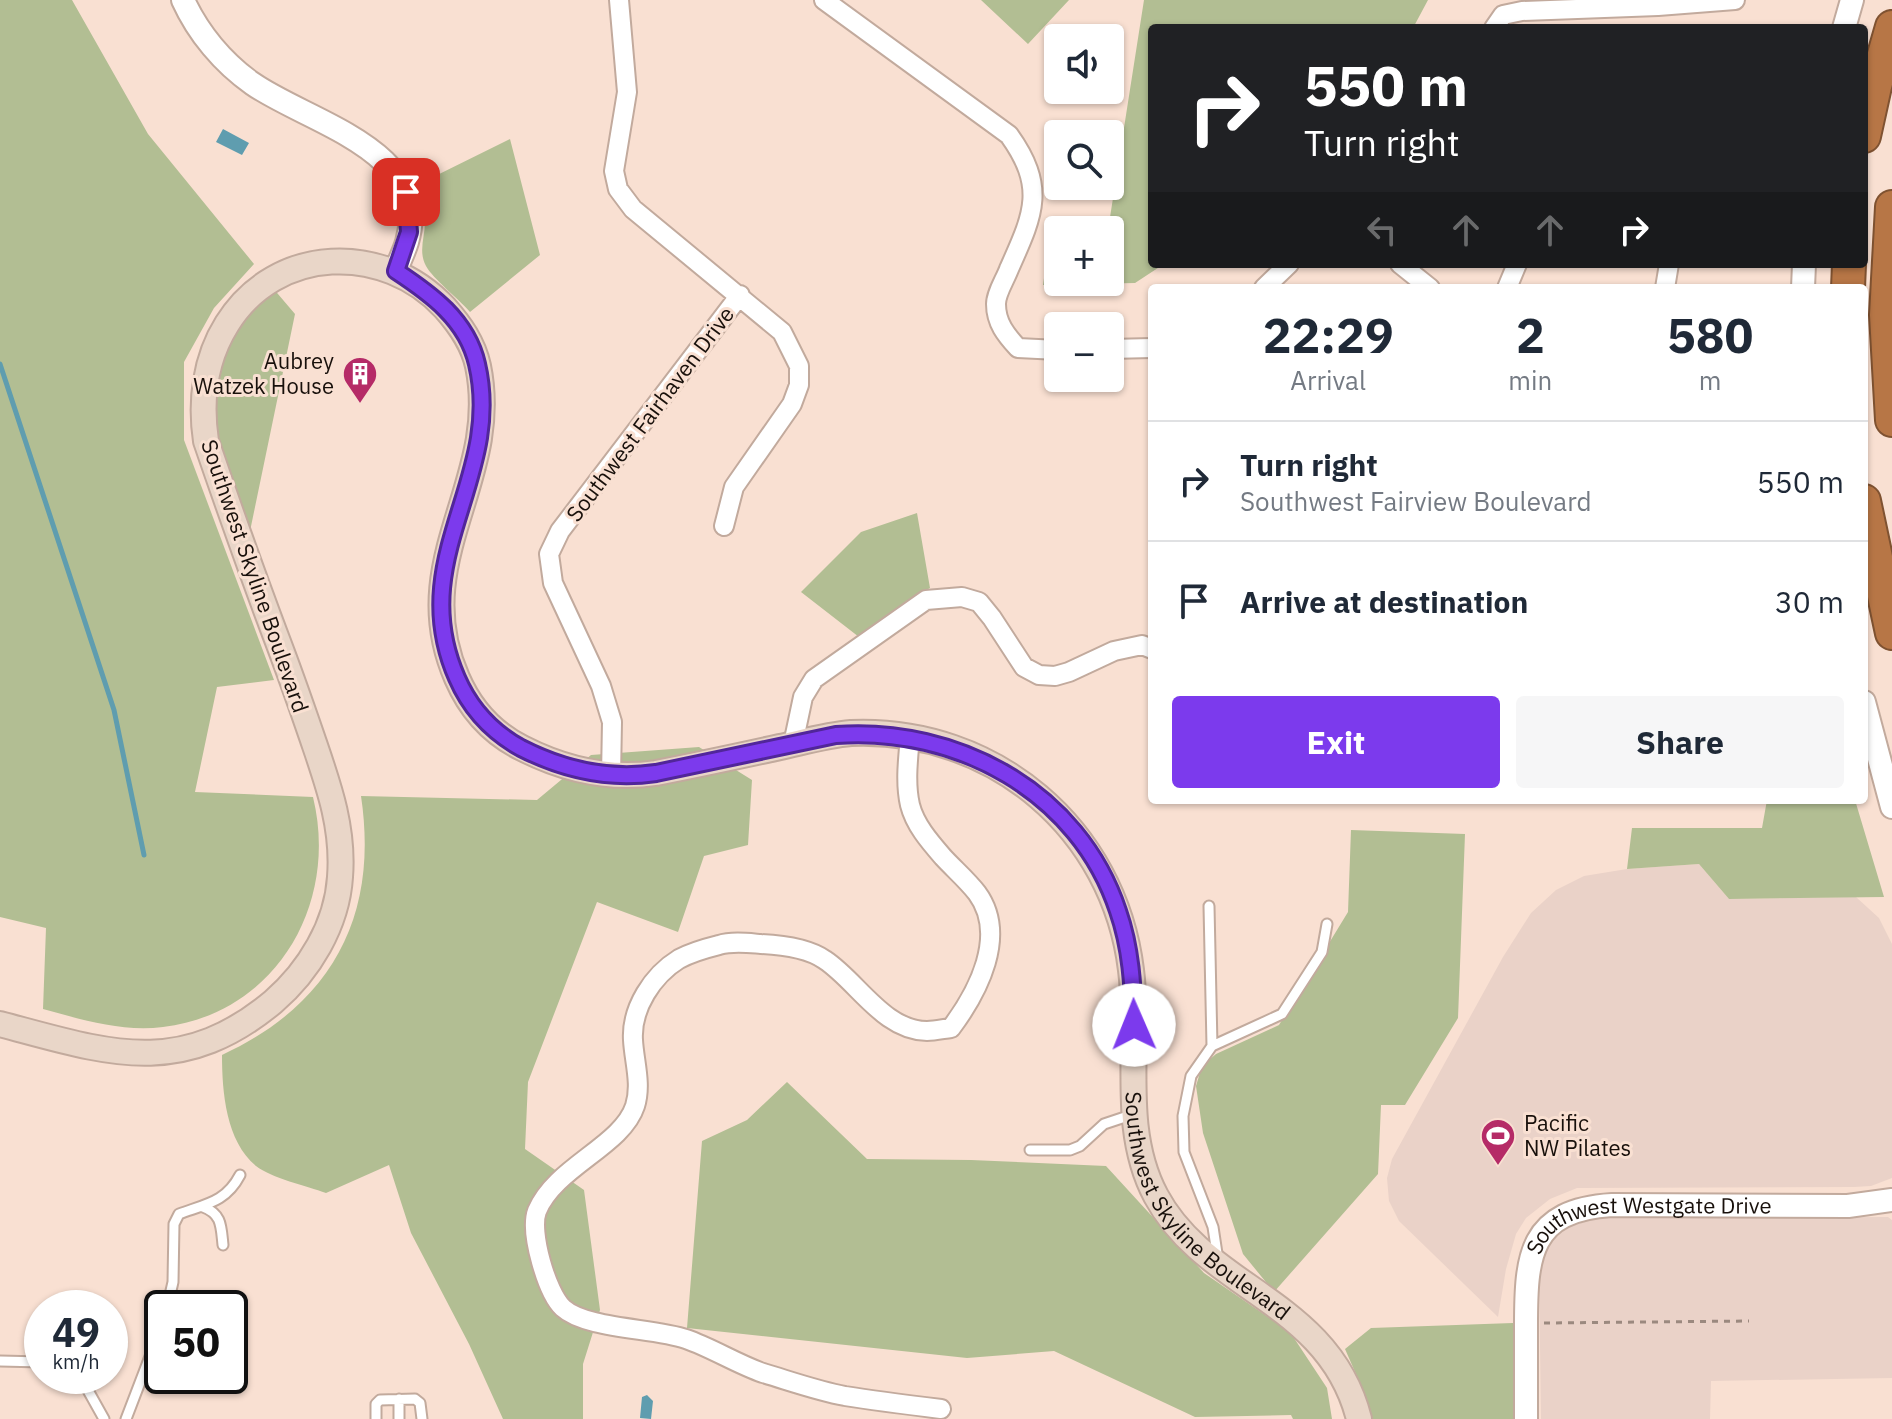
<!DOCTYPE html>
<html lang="en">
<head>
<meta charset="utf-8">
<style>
	body { margin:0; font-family:"IBM Plex Sans",sans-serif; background:#f6f6f7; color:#1f2937; height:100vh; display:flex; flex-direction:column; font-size:30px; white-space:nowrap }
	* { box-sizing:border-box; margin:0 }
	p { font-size:26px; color:#747a83 }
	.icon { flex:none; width:44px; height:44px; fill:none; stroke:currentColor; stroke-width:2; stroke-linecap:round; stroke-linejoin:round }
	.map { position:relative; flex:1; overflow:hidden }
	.details { position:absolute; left:1148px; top:284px; width:720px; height:520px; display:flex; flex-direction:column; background:#fff; border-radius:8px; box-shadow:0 2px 6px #0004 }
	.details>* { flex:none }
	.top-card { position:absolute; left:1148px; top:24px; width:720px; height:244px; border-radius:8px; box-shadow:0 2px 6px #0004; background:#202124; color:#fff; overflow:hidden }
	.buttons { position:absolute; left:1044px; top:24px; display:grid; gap:16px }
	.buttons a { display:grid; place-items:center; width:80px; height:80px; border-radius:8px; background:#fff; box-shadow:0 2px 6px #0004; font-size:40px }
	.speed { position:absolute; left:24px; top:1290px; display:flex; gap:16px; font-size:40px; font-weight:700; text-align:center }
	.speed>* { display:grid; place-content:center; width:104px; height:104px; border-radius:50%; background:#fff; box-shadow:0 2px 6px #0004; line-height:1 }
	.speed small { font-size:20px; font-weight:400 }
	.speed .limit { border:4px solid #111; border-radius:12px; background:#fff; color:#111 }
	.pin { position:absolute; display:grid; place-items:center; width:68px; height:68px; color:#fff; margin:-34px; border-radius:16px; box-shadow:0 4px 12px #0006 }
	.me { position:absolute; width:88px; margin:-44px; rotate:359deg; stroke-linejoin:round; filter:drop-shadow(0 0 6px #0008) }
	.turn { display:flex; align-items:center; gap:28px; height:168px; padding:0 24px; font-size:36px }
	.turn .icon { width:104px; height:104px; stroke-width:2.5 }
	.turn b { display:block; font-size:56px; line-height:68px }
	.lanes { display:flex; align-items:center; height:76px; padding:0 24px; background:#0003; justify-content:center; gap:40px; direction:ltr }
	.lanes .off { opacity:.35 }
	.eta { display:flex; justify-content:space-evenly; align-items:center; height:136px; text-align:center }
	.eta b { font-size:48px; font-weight:800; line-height:56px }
	.primary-button { display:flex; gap:16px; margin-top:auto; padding:16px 24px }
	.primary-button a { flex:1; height:92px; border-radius:8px; background:#7c3aed; color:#fff; font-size:32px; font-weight:800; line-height:92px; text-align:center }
	.primary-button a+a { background:#f6f6f7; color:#1f2937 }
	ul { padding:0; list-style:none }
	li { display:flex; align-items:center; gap:24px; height:120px; padding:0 24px; border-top:2px solid #e0e1e3 }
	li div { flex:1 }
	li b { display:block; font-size:30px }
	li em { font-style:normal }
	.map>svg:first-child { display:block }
	.commercial { fill:#ead2c8 }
	.green { fill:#b2be93 }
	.water { fill:#5f9daf }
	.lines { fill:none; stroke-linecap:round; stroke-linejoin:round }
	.stream { stroke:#5f9daf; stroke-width:5 }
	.service-casing { stroke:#c2aa9d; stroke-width:13 }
	.minor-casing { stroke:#c2aa9d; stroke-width:22 }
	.tertiary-casing { stroke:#c2aa9d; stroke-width:26 }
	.secondary-casing { stroke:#c2aa9d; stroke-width:28 }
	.motorway-casing { stroke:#7f5231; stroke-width:36 }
	.path { stroke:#9b897f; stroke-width:3; stroke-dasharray:6 6; stroke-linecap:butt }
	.service { stroke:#fff; stroke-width:9 }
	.minor { stroke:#fff; stroke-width:18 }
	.tertiary { stroke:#fff; stroke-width:22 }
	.secondary { stroke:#e9d6c8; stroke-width:24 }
	.motorway { stroke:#b77646; stroke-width:32 }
	.route-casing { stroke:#51269a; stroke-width:20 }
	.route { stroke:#7c3aed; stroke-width:14 }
	.labels { text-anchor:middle; stroke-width:6; stroke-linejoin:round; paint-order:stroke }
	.poi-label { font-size:22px; fill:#18100b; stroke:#f9e0d2; text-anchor:end }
	.street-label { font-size:22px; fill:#18100b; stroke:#f9e0d2 }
</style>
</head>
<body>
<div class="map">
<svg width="1892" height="1419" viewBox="0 0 1892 1419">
	<rect width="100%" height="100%" fill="#f9e0d2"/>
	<path class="commercial" d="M1699,864L1729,899L1856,897L1879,918L1892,944V1178L1871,1186L1854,1187L1577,1188L1550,1199L1526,1218L1516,1234L1506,1269L1498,1317L1399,1221L1389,1201L1387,1178L1392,1159L1503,957L1531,913L1556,890L1584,876L1627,869Z
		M1888,1217L1892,1220V1378L1711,1381L1710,1419H1541L1539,1274L1545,1249L1565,1228L1597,1218Z"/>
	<path class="green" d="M0,0H72L148,134L254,264L214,308L184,362V440L274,680L217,687L195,792L313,797C339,903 277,1013 163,1027C122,1032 83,1020 43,1009L46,928L0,917Z
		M981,0H1069L1028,44Z
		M1144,0H1428L1413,28H1152V264H1164L1135,283L1043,285L1049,244H1058V282H1110V230H1108Z
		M510,139L540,255L470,312C458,298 433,279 426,266C418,251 425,237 425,222C426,209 423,196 419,184Z
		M272,287L295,314L249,536L216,438L213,381L237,324Z
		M917,513L930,588L908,600L859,637L801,592L861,532Z
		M699,747L752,780L748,845L704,856L678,932L597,902L528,1082L525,1149L584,1190L600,1310L583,1364V1419H503L469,1344L411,1233L389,1165L326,1193C307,1186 271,1178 256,1166C226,1141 222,1092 222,1055C332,1004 379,916 361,796L537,800L591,755Z
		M1767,800H1855L1884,897L1729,899L1699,864L1627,869L1632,828H1762Z
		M1351,830L1465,834L1458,1018L1405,1105H1381L1378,1174L1274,1292L1243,1254L1203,1133L1196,1086L1202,1066L1216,1054L1279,1025L1348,912Z
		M787,1082L867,1159L971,1160L1106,1166L1204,1273L1290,1332L1327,1388L1332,1419H1293L1291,1415L1195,1417L1054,1351L967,1358L687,1328L702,1141L747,1120Z
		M1513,1323V1419H1369L1359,1381L1345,1349L1371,1328Z"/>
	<path class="water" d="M223,129L249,143L242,155L216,142Z
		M647,1395L653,1401L651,1419L640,1418L642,1397Z"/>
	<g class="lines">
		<path class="stream" d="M0,364L114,710L144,855"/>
		<defs>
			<path id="service" d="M1209,906L1212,1046L1191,1076L1183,1116L1184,1152L1213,1227L1218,1260
				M1212,1046L1282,1014L1322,952L1327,924
				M1030,1150H1070L1080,1146L1104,1124L1131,1115
				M203,1207C222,1214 221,1226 223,1245
				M167,1308L173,1282L174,1224L179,1214C206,1204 226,1202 240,1175
				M0,1361L42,1362
				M80,1376L104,1419
				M126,1419L162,1325
				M376,1419V1404L380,1400L415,1399L420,1403L422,1419
				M399,1419V1399"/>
			<path id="minor" d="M619,0L627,92L614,171L618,189L633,209L782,332L799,366V385L792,404L734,487L724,526
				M824,0L1009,135C1047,188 1033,215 1009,269C1005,280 996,293 996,304C996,323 1006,335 1018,348L1058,350
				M1494,28L1503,15L1522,11L1658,6L1735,0
				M1400,264L1430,288
				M1264,288L1289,264
				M1507,288L1517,264
				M1665,288L1669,264
				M1110,349L1152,348
				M910,737C908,759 905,783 910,805C915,825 930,842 943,857C954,869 967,880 977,893C1008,935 978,992 951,1028C943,1029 935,1031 927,1031C884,1031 857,981 825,960C808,948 782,945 761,944C748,943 732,941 719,945C707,948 690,953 679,959C653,975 631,1008 633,1040C634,1061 642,1084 635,1106C622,1146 555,1167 537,1211C529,1232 547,1293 563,1308C586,1329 654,1328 686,1339C712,1348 737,1364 763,1373C790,1381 818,1391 845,1396C877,1401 909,1405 941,1409
				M793,744L803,697L814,679L926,600L962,597L979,602L992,618L1024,667L1039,675L1055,676L1069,672L1114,651L1142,645L1152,649
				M611,776L612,722L601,686L553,583L549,554L560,531L740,295"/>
			<g id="tertiary">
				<path d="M183,0C198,33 223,63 253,84C309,123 433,150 407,242C404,252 399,261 396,271"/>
				<path d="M1844,28L1852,0"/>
				<path d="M1803,288L1804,264"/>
				<path d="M1864,702L1892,807"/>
				<path id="s1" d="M1526,1419C1526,1388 1526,1357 1526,1326C1526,1256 1529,1210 1612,1205L1848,1206L1892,1200"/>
			</g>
			<g id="secondary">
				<path id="s2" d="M0,1024C106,1052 179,1080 273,1002C309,971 337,925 340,877C344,827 328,784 312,737C300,702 288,668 275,634C251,570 228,505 206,441C200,401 205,359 227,324C276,245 384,242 445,308C460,325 473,343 478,366C502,481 405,560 457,678C470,708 492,733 522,748C565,770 608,780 656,773C697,765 739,756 780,747C803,742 827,735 851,733C994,727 1114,829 1131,970C1141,1045 1119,1127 1156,1196C1206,1290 1329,1300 1359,1419"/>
			</g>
			<path id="motorway" d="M1864,136L1875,86L1892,27
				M1892,207L1886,315L1892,420
				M1848,288L1849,264
				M1864,501L1892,633"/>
		</defs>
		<use href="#service" class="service-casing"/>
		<use href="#minor" class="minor-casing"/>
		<use href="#tertiary" class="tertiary-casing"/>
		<use href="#secondary" class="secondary-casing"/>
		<use href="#motorway" class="motorway-casing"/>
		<path class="path" d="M1544,1323L1749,1321"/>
		<use href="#service" class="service"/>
		<use href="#minor" class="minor"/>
		<use href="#tertiary" class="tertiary"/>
		<use href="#secondary" class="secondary"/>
		<use href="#motorway" class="motorway"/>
	</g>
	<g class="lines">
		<defs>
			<path id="route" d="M406,192L409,232L396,271C431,294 467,320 477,364C504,479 404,558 457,678C470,708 492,732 521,748C564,770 608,780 656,773L836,735C957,726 1079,792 1118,911C1131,948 1133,986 1134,1025"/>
		</defs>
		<use href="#route" class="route-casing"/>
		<use href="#route" class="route"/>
	</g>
	<defs>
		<symbol id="building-pin" viewBox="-11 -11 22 30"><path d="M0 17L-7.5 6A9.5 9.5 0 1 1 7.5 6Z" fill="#b52b67" stroke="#f9e0d2"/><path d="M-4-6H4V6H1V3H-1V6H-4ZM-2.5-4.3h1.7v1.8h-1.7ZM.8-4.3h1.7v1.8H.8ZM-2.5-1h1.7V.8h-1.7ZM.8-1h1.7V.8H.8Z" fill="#fff"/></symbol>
		<symbol id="stadium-pin" viewBox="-11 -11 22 30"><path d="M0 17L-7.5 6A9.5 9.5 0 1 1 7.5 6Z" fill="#b52b67" stroke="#f9e0d2"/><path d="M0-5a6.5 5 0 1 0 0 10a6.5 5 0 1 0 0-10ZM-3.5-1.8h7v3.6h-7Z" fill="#fff"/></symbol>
	</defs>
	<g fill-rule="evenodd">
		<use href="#building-pin" x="340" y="354" width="40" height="54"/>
		<use href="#stadium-pin" x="1478" y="1116" width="40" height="54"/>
	</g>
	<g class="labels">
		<g class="poi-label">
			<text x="334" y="369">Aubrey<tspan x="334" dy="25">Watzek House</tspan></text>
			<text x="1524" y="1131" text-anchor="start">Pacific<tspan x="1524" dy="25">NW Pilates</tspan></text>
		</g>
		<g class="street-label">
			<text transform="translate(650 414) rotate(-53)" y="8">Southwest Fairhaven Drive</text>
			<text transform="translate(255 576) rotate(71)" y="8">Southwest Skyline Boulevard</text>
			<text dy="8" stroke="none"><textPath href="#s2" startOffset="2758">Southwest Skyline Boulevard</textPath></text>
			<text dy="8" stroke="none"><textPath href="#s1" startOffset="296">Southwest Westgate Drive</textPath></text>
		</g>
	</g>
</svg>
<div class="buttons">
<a><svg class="icon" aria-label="sound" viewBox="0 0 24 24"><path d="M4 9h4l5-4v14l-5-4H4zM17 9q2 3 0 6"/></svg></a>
<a><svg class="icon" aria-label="search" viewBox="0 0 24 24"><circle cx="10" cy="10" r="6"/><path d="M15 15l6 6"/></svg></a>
<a>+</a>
<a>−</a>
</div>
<div class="speed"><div>49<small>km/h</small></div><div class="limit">50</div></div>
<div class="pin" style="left:406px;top:192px;background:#d93025"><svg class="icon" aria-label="arrive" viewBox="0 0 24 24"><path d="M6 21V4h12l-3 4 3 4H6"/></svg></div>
<svg class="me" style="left:1134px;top:1025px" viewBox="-20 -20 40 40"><circle r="19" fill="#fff"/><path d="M0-13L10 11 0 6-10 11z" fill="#7c3aed"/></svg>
<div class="top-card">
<div class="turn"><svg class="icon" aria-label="right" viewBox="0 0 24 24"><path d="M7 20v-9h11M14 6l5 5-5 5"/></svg><div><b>550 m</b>Turn right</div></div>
<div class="lanes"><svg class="icon off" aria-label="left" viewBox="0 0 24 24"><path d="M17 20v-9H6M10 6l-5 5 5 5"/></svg><svg class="icon off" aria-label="ahead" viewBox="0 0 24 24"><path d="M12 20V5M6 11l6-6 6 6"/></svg><svg class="icon off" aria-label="ahead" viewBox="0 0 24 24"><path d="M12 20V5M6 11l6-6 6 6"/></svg><svg class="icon" aria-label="right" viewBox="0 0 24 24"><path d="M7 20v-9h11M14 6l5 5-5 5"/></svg></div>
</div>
<section class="details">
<div class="eta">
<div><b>22:29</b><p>Arrival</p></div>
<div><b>2</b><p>min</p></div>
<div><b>580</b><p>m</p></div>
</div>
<ul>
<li><svg class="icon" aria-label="right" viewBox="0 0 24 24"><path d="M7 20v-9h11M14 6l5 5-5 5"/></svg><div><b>Turn right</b><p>Southwest Fairview Boulevard</p></div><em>550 m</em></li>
<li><svg class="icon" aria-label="arrive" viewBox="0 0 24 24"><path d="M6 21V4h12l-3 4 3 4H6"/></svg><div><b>Arrive at destination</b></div><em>30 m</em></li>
</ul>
<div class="primary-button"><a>Exit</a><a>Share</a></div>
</section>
</div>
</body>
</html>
